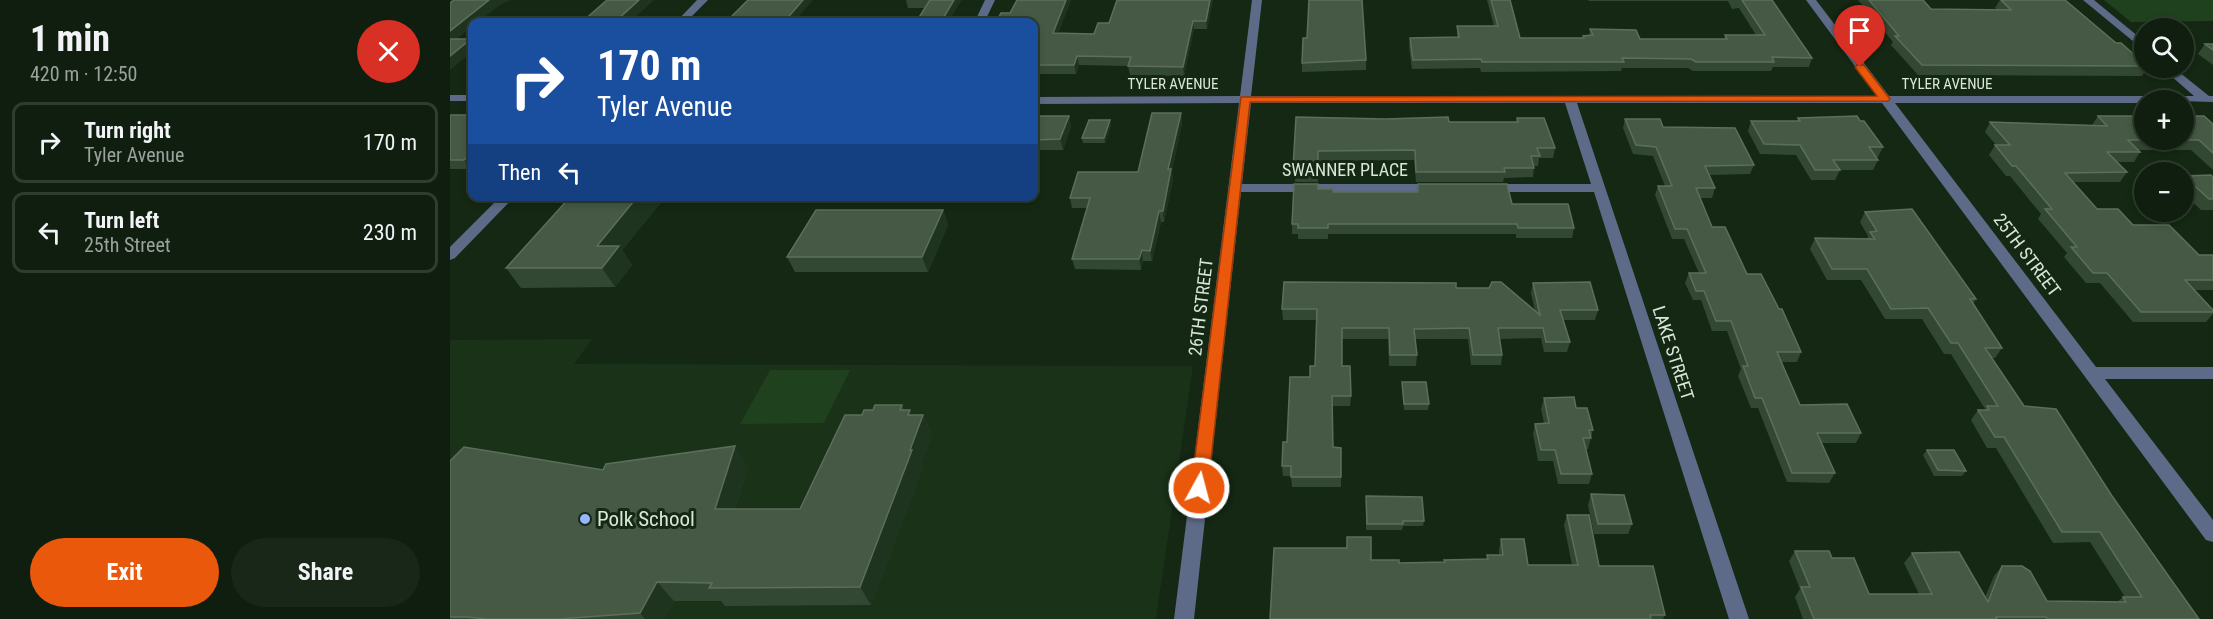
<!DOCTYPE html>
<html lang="en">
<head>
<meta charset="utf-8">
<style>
	body { margin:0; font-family:"Roboto Condensed",sans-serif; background:#182717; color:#f1f3f6; height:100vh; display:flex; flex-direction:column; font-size:22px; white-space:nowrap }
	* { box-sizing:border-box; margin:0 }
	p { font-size:20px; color:#9ba29e }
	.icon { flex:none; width:33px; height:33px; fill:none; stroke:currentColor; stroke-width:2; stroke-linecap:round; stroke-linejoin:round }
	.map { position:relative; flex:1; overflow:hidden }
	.drawer { display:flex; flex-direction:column; background:#0f1e0e; width:450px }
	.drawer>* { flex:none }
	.banner { position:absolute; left:18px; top:18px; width:570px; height:183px; border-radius:12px; box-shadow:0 3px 9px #0003,0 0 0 2px #2f3c2e; background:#1a4fa0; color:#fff; overflow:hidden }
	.controls { position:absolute; left:1684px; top:18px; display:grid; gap:12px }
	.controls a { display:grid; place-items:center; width:60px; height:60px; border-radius:50%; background:#0f1e0e; box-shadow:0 3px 9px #0003,0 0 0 2px #2f3c2e; font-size:30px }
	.pin { position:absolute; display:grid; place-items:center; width:51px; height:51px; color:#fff; margin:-62px -26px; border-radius:50% 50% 50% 0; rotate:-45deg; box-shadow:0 0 6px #0007 }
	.pin .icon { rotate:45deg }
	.me { position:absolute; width:66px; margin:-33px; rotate:7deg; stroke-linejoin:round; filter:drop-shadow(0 0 4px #0008) }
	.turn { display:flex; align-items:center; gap:21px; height:126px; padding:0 30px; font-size:27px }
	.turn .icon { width:78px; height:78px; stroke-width:2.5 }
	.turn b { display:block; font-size:42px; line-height:51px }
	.then { display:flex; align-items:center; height:57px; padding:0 30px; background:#0003; gap:12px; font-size:22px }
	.round { display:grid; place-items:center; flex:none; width:63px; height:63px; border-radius:32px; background:#182717 }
	.headline { display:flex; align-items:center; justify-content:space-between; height:102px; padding:0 30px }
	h1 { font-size:36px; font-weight:700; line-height:45px }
	.cta { display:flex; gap:12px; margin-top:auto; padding:12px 30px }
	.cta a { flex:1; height:69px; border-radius:36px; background:#ea580c; color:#fff; font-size:24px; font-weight:700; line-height:69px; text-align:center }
	.cta a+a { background:#182717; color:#f1f3f6 }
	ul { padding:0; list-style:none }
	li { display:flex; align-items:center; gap:18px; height:81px; margin:0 12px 9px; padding:0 18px; border:3px solid #2f3c2e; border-radius:12px }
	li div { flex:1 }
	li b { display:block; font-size:22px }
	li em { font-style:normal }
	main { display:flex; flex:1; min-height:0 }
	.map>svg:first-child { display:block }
	.built { fill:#193218 }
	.green { fill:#1f411e }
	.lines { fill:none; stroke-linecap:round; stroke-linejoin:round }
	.minor { fill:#5e6b88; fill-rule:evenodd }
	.wall { fill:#334832 }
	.shaded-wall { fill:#1f341e }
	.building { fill:#455944; stroke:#5c6f5b; stroke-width:1.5 }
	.route { fill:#ea580c; stroke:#983908; stroke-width:1.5 }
	.poi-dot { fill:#97b6fd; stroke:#142813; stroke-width:2 }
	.labels { text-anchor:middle; stroke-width:6; stroke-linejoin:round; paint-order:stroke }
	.far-street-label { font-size:15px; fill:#d9e6d8; stroke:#142813 }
	.street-label { font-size:18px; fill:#d9e6d8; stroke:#142813 }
	.near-poi-label { font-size:21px; fill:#d9e6d8; stroke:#142813; text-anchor:start }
</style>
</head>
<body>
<main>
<section class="drawer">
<div class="headline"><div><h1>1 min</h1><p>420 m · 12:50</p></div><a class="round" style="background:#d93025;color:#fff"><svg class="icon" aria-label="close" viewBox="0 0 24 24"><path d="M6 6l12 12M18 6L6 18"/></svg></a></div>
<ul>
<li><svg class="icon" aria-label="right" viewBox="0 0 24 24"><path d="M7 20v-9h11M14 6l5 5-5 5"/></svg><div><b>Turn right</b><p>Tyler Avenue</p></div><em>170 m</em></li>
<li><svg class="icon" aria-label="left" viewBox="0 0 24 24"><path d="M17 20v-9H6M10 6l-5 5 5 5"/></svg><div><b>Turn left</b><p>25th Street</p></div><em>230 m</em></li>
</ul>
<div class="cta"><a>Exit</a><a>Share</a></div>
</section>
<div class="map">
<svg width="1763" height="619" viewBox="0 0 1763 619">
	<rect width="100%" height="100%" fill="#142813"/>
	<path class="built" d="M142,339L124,364L743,366L706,619H0V340Z"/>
	<path class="green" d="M1654,0H1763V21L1681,22Z
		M320,370H400L374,423L290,424Z"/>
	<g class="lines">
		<path class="minor" d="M247,0H258L236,22H226Z
			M535,0H545L535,21H527L526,19Z
			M802,0H812L801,96H1427L1356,0H1366L1439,96H1744L1712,68H1724L1759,96H1763V102L1695,100V103H1445L1646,367H1763V379H1655L1763,520V542L1756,540L1432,103H1127L1299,619H1279L1144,192H1038L1031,188L1038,184H1141L1115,103H801L792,184H987L994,188L987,192H791L744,619H724L789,103L584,104V97L790,96Z
			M1633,0H1644L1695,42V51Z
			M0,95H22V101H0Z
			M51,196H65L5,258L0,260V247Z"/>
	</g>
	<path class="wall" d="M456,0H512L475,8H458Z
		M567,0H621L608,33L644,34L659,23L667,0H763L757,29H744L734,76L680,75L678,66L629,65L626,74H584V22L560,13Z
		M1037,0H1060L1070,38H1133V36L1139,35L1140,29L1190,39H1274L1275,35H1306L1289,8L1282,9L1278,1H1139L1138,0H1322L1362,58L1359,67H1323L1321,71H1243L1238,68H1172L1171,71L1031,72L1030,68L962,69L959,47L960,38L1007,37V26H1044Z
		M1408,0H1473L1481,9L1547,10L1545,8L1550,0H1615L1666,43L1695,64V68H1697L1692,76L1468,75L1441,45L1443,42Z
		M1755,44H1763V65L1748,54Z
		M916,60V70L852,72V63Z
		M731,113L732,123L722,171L723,179L714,222H711L702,261H693L691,270L625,269L622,259L637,208H622L620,198L688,172Z
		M0,115H22V168L21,169H0Z
		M619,116L621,126L613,150H584V126Z
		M1648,116L1763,124V170L1741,150H1688L1690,152L1684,162H1667L1677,172L1670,182H1624L1647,209L1749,255H1763V290H1745L1763,310V314L1756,322H1683L1650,283H1636L1614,257L1617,253L1588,219L1591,214L1560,176H1556L1539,155L1545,145H1546L1535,132L1540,122L1642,125Z
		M846,117L999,122H1066L1067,118L1105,148L1103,158H1089L1088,166H1084L1083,177L1054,178L1053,182H966L964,160L868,161V182H845V178H843V168Z
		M1348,118L1410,121L1433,147L1428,157H1426L1428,160L1423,170H1390L1385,180H1361L1346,155L1310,154L1298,131L1301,121H1347Z
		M1175,119L1213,127L1304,165L1300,174L1259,175L1265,188L1262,198H1250L1262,227L1297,274L1329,309L1351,352L1347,362H1331L1350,405L1411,433L1406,443H1371L1385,473L1379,483L1337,482L1308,408H1301L1288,376L1291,369L1277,331H1262L1251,300H1243L1235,283L1239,273H1249L1234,239H1222L1205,195L1208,186H1215L1203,156L1183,154L1173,128Z
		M661,125L655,143H633L632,138Z
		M1734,176L1763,177V210H1751L1734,194Z
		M968,184L1062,204L1124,228L1122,238H1066V234H878V239H848V234H842V224L868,189L883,192H967Z
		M121,196H254L214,199L172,250L182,265L165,287L71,288L56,268Z
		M493,210L498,225L478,272H345L337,257Z
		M1415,212L1526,299L1523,304L1552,348L1545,358H1542L1574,406L1662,496L1749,619H1353L1345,597L1350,589L1339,561L1345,551L1382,558L1419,594H1469L1454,563L1462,553L1535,597L1544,576L1552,566L1597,601L1667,602L1673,597H1675L1640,542L1603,543L1546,448H1537L1521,420L1528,410H1535V409L1501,354H1494L1472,319H1435L1411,280H1377L1360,249L1365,238L1417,239L1418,236L1410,222Z
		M1083,283L1148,310L1145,320H1113L1120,342L1117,352H1094L1091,338L1050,339L1052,355L1051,365H1021L1018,339H965L967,355L966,366H939L938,339H892V366L901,396L900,406H882L883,447L891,448V487H842L841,476H833L832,466L837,442L860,377L865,366L866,320H833L832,309L1006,288L1085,311L1081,293Z
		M952,382L979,404L978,410H954Z
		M1094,398L1126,408L1143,430L1138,449H1136L1142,474L1139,484H1108L1103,461H1088L1083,434L1085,424L1094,423L1091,409Z
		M452,405L454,410L463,415H473L482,434L470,466L472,469L421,605L275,606L271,601H224L214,619H0V461L153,470L298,466L285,509H350L412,415L423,410Z
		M1477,450L1516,471L1512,476H1484L1473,455Z
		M1141,494L1182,524L1178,534H1144L1138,505Z
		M916,496L974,521L973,526H953L952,530H916Z
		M1117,515L1149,566L1215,615L1213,619H820L921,560L949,563L994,562V560L1036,559L1037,555H1049V549L1051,539L1078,565H1122L1114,525Z"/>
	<path class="shaded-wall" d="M39,0H62L50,5L28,22H22V27L0,45V31Z
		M189,0H204L180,22H165Z
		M353,0H363L344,22H334Z
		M504,0H512L498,22H491Z
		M616,0H621L605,42L603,33Z
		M760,0H763L757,29L756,21Z
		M743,21L744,29L734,76L733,67Z
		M21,39L22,42V52L0,70V56Z
		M627,56L629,65L626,74L624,65Z
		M731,113L732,123L722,171L723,179L714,222L713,211L718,169Z
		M619,116L621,126L613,150L610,139Z
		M660,120L661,125L655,143L654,138Z
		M22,152V168L21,169L14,160Z
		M188,196H212L214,199L172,250L182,265L165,287L152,268L147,246Z
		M493,210L498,225L478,272L472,257Z
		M709,211L711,222L702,261L700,251Z
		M692,250L693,261L691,270L689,259Z
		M460,410L468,428L473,415L482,434L470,466L472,469L421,605L410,587L460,450L458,415Z
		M285,446L298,466L279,528L265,509Z
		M207,582L224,601L214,619H195L190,613Z"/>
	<path class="building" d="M4,0H39L0,31V3Z
		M157,0H189L165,22H132Z
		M298,0H353L334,22H276Z
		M480,0H504L491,22H466Z
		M567,0H616L603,33L644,34L648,23H659L667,0H760L756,21H743L733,67L678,66L681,57L627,56L624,65H584V22H546L551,13H560Z
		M859,0H912L916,60L852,63L853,38H857Z
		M1041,0H1060L1070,38H1134L1133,36L1143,35L1140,29L1186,30L1190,39H1277L1275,35H1315L1292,0H1322L1362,58L1322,57L1324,62H1246L1241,59L1172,58L1174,62H1032L1031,59L963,60L960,38L1009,37L1007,26H1048Z
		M1419,0H1473L1481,9L1561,10L1551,0H1615L1666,43H1671L1695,64V66L1472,65L1445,36H1449Z
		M0,39H21L0,56Z
		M1755,44H1763V50Z
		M702,113H731L718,169H721L713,211H709L700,251L692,250L689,259H622L640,198H620L628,172H688Z
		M0,115H22V152L14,160H0Z
		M588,116H619L610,139L584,140V126Z
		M1407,116L1410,121H1414L1433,147H1419L1428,160H1383L1390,170H1365L1350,145L1314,144L1301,121H1350L1348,118Z
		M1648,116H1695V140H1734V116H1754L1763,124V153L1749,140H1678L1690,152H1657L1677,172L1615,173L1647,209H1668L1683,225H1719L1749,255H1763V280H1735L1763,310V312H1691L1657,273H1643L1621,247H1627L1595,209H1602L1566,166H1562L1545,145H1560L1540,122L1657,126Z
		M846,117L935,119L998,117L999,122H1068L1067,118H1094L1105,148H1087L1090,156H1081L1084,168H1054L1055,172H966L965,150L868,151V172H845V168H843Z
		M1175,119H1210L1213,127L1285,128L1304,165L1255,166L1265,188H1246L1262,227H1275L1297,274H1311L1329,309H1332L1351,352H1327L1350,405L1397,404L1411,433H1367L1385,473H1342L1312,398H1305L1293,366H1298L1281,321H1266L1254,291H1246L1239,273H1256L1237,229H1225L1208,186H1222L1206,147L1186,145Z
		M639,120H660L654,138H632Z
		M1761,175L1763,177V199H1759L1734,176Z
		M844,184H868V189H883V192H968V184H1057L1062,204H1118L1124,228H1068L1067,224H878V228H848V224H842Z
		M121,196H188L147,246H169L152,268H56Z
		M1462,209L1526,299H1520L1552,348H1535L1574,406L1606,409L1662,496L1749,619H1597L1596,617H1546L1547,619H1364L1351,587H1360L1345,551H1379L1382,558H1404L1419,594H1482L1462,553L1509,552L1538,602L1552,566H1572L1580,571L1597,601L1676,602L1673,597H1692L1650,532H1612L1554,437H1545L1528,410H1539L1537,406H1548L1508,343H1501L1478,308L1441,309L1417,269H1382L1365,238L1425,239L1420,232L1427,231L1415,212Z
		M366,210H493L472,257H337Z
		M834,282L1006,283V288H1039L1042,282H1051L1090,315L1083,283L1140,282L1148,310H1110L1120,342H1096L1093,328H1048L1052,355H1023L1019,328L964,329L967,355H940L939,328H892V366H900L901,396H882L883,447L891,448V477H841V466H832L833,442H837L840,377H860V366H865L867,309H832Z
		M952,382H976L979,404H954Z
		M1124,397L1126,408H1137L1143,430H1139L1141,438H1133L1142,474H1111L1105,450H1091L1085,424L1099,423L1094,398Z
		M425,405H452L450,410H460L458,415H473L460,450H462L410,587L259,588L262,583L207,582L190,613L109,619H36L17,617H0V461L14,447L153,470L156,464L285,446L265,509H350L395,415H412L414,410H423Z
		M1477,450H1504L1516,471L1488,470Z
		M1141,494L1174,495L1182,524H1148Z
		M916,496L972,497L974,521H953V524H917Z
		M1117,515H1139L1149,566H1203L1215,615H1200L1201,619H820L824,548H897V537H921V560H949V563L995,562L994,560L1038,559L1037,555H1053L1051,539H1074L1078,565H1128Z"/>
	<path class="route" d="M1407,65H1414L1440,99L1438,101L800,102L758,488L755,492L749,494L744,492L741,488L791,97L1427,96L1405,67Z"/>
	<circle class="poi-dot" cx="135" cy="519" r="6"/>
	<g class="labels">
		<g class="far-street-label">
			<text x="723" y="89">TYLER AVENUE</text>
			<text x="1497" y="89">TYLER AVENUE</text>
		</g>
		<g class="street-label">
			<text x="895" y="176">SWANNER PLACE</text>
			<text transform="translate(1577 255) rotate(53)" y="6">25TH STREET</text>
			<text transform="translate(751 307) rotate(-83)" y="6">26TH STREET</text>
			<text transform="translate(1223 353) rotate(72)" y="6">LAKE STREET</text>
		</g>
		<g class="near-poi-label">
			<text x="147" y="526">Polk School</text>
		</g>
	</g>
</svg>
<div class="controls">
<a><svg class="icon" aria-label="search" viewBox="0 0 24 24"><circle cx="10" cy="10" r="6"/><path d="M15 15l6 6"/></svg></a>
<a>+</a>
<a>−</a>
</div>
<div class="pin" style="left:1410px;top:67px;background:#d93025"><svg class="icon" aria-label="arrive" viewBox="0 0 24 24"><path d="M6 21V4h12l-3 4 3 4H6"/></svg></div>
<svg class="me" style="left:749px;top:488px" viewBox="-20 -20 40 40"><circle r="17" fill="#ea580c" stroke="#fff" stroke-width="3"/><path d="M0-11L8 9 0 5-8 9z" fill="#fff"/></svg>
<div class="banner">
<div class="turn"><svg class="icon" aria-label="right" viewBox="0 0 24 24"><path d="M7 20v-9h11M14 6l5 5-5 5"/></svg><div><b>170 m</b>Tyler Avenue</div></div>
<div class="then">Then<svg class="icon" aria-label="left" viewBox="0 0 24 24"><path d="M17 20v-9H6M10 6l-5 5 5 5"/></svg></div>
</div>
</div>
</main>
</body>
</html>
